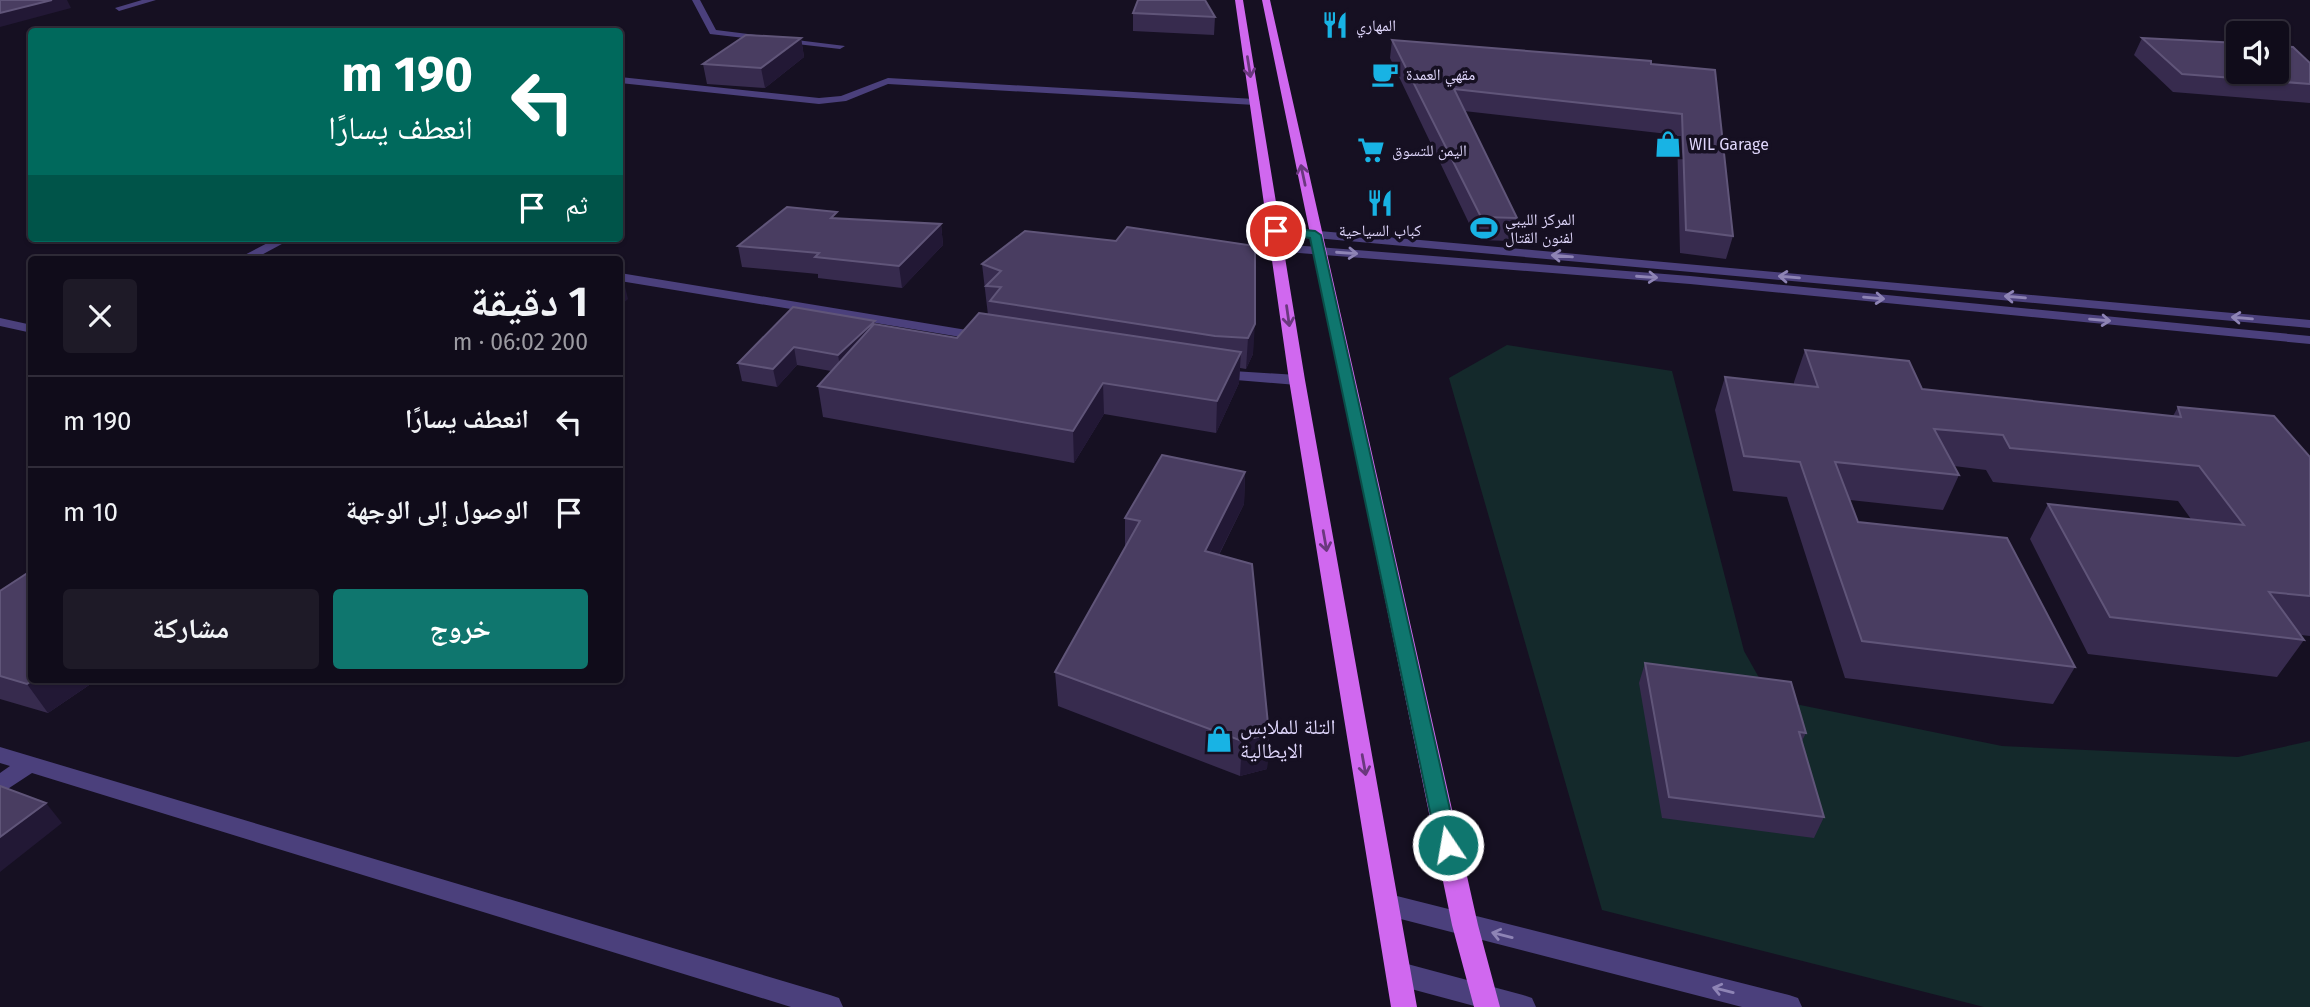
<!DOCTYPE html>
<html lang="ar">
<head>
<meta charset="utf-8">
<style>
	body { margin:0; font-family:"Fira Sans","Noto Naskh Arabic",sans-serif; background:#1e1a27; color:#f1f3f6; direction:rtl; height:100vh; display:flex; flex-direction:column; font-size:26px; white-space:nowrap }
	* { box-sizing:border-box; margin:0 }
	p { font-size:23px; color:#9c9ba2 }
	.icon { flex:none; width:38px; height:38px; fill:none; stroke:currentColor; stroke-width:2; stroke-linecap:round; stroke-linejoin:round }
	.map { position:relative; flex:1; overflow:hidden; direction:ltr }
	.drawer { position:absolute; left:28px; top:256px; width:595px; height:427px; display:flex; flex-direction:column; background:#100c1a; border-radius:7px; box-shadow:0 2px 5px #0004,0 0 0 2px #302c39; direction:rtl }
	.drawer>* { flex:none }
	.guide { position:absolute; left:28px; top:28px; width:595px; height:214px; border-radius:7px; box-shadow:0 2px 5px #0004,0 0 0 2px #302c39; direction:rtl; background:#00695c; color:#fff; overflow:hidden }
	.fabs { position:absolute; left:2226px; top:21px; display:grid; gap:14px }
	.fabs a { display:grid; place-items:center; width:63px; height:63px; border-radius:7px; background:#100c1a; box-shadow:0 2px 5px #0004,0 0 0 2px #302c39; font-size:35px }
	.pin { position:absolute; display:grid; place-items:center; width:60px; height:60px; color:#fff; margin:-30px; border:4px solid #fff; border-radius:50%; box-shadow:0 2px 7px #0007 }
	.me { position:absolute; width:77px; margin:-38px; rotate:348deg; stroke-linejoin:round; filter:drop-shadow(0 0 5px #0008) }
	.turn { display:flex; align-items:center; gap:24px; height:147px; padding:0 35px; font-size:32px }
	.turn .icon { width:91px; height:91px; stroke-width:2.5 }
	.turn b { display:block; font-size:49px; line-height:60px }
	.then { display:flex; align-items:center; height:66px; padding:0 35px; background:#0003; gap:14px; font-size:26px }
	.round { display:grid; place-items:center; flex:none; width:74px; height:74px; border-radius:7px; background:#1e1a27 }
	.summary { display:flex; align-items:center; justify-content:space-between; height:119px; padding:0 35px }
	h1 { font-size:42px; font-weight:700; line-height:52px }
	.button { display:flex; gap:14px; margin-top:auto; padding:14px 35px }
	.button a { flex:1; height:80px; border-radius:7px; background:#0f766e; color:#fff; font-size:28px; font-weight:700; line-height:80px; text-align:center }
	.button a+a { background:#1e1a27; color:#f1f3f6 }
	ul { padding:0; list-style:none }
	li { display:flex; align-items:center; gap:21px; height:91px; padding:0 35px; border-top:2px solid #302c39 }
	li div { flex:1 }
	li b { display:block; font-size:26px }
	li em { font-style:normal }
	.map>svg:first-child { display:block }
	.green { fill:#14292b }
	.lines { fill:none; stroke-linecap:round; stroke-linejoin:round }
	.minor { fill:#4b407c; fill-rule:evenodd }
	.major { fill:#d068ef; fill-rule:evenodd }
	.wall { fill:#372b4e }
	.shaded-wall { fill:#221835 }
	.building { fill:#493d61; stroke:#605579; stroke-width:2 }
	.oneway { stroke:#6a387e }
	.oneway2 { stroke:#8e84b5 }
	.route { fill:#0f766e; stroke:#0a4d48; stroke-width:2 }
	.labels { text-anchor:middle; stroke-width:7; stroke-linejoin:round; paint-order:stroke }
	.far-poi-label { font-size:16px; fill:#dfd6fb; stroke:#161022; text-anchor:start }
	.near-poi-label { font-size:21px; fill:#dfd6fb; stroke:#161022; text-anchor:start }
</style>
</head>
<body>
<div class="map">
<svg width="2310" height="1007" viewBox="0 0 2310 1007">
	<rect width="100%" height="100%" fill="#161022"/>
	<path class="green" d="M1507,345L1672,371L1744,651L1771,699L2002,746L2238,757L2310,741V1007H1984L1602,910L1449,378Z"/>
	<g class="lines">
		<path class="minor" d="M142,0H156L119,11L115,8Z
			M692,0H700L716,30L845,46L840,49L710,34Z
			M620,77L819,98L841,96L888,78L1255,99L1260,102L1255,105L888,84L846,101L819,104L620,83Z
			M1275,227L2310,320V328L1271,234L1269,231Z
			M277,238H293L254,259H237Z
			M1279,244L1690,276L2310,336V344L1690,284L1274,251V245Z
			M620,273L985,333L992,337L985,341L620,281Z
			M0,318L32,325V333L0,326Z
			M1217,370L1297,375L1305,380L1297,385L1212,378L1209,375L1212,372Z
			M0,747L830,995L839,998L843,1007H791L32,773L0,794V773L10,766L0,763Z
			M1389,894L1789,995L1798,998L1802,1007H1742L1389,916L1380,912L1377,905L1380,898Z
			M1400,962L1523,995L1532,998L1536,1007H1478L1400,986L1391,982L1387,974L1391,966Z"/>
		<path class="major" d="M1235,0H1243L1305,380L1417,1007H1391L1289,380Z
			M1262,0H1270L1478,925L1500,1007H1474L1452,925Z"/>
	</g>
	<path class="wall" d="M1133,13L1215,17L1214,35L1133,31Z
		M801,38L804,57L765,88L707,84L703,64Z
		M2142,38L2310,63V103L2173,92L2134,55Z
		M1392,40L1715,70L1733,236L1726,259L1680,253L1677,135L1464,111L1517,218L1513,241L1477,240L1390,58Z
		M838,218L941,224L943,245L902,288L818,278V274L742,267L738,246Z
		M1116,241L1255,246L1253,354L1246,369L1240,368L1239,383L1216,433L1104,414L1074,463L823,417L818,386L831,371L797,365L777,387L742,381L738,363L875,324L957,338L988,315L982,264Z
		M1805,350L1922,389L2173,416L2178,407L2310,457V636L2301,635L2304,640L2277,677L2088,654L2030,539L2048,504L2191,519L2178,501L1993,482L1986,470L1954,466L1959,475L1943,510L1850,500L1858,522L2075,667L2053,704L1845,678L1787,497L1733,491L1715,410L1725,377L1794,385V382Z
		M1245,472L1244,504L1219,555L1269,734L1267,769L1240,776L1058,706L1055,672L1125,547V518Z
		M0,591L32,679H98L48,713L0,699Z
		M1645,663L1806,733L1802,741L1824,817L1814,838L1662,818L1639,683Z"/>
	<path class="shaded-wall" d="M52,0H67L71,8L0,27V13Z
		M801,38L804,57L765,88L761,68Z
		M941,224L943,245L902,288L899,266Z
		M622,275L628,299L620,306V276Z
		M875,321L877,338L841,373L838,355Z
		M1255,324L1253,354L1246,369L1248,338Z
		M794,347L797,365L777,387L773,369Z
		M1241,352L1239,383L1216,433L1217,401Z
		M1103,383L1104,414L1074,463L1073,431Z
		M1245,472L1244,504L1204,584L1205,551Z
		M34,679H98L48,713L27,684Z
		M1269,734L1267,769L1240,776L1242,741Z
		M46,803L62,823L0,872V837Z"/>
	<path class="building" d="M0,0H52L0,13Z
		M1138,0H1205L1215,17L1133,13Z
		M746,35L801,38L761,68L703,64Z
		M2142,38L2238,43V72H2277V46L2293,47L2310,63V84L2182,74Z
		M1392,40L1651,61V64L1715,70L1733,236L1686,230L1682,114L1454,89L1517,218L1481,217Z
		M787,207L837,212L831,218L941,224L899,266L815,257L819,253L738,246Z
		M1127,227L1255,246V324L1248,338L1215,336L990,301L1001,287L986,286L1001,271L982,264L1025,231L1116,241Z
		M512,255L536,259H505Z
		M793,307L875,321L838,355L794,347L773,369L738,363Z
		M979,313L1241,352L1217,401L1103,383L1073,431L818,386L874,324L957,338Z
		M1805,350L1909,361L1922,389L2181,417L2178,407L2274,416L2310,457V596L2269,592L2304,640L2110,617L2048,504L2244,525L2199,466L2010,448L2003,435L1934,429L1959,475L1835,462L1858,522L2007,538L2075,667L1862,641L1800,462L1744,456L1725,377L1818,387Z
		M1162,455L1245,472L1205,551L1252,564L1269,734L1242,741L1055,672L1140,521L1125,518Z
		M32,570V679H34L27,684L0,676V591Z
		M1645,663L1791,682L1806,733L1799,732L1824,817L1669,797Z
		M0,786L46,803L0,837Z"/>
	<defs><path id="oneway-shaft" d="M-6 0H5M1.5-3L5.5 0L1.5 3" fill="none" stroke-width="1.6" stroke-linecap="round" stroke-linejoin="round" transform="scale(1.75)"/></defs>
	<g class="oneway">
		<use href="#oneway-shaft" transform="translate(1249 67) rotate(81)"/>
		<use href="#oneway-shaft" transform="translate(1303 175) rotate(-102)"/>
		<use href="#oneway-shaft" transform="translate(1288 316) rotate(82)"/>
		<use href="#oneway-shaft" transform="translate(1325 541) rotate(80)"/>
		<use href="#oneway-shaft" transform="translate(1364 765) rotate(80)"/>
	</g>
	<g class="oneway2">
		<use href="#oneway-shaft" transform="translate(1347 253) rotate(4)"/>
		<use href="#oneway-shaft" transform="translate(1562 256) rotate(-175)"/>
		<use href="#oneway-shaft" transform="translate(1647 277) rotate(4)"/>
		<use href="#oneway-shaft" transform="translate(1789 277) rotate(-175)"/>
		<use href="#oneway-shaft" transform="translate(2015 297) rotate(-175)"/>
		<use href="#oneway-shaft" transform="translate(1874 298) rotate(5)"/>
		<use href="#oneway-shaft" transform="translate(2242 318) rotate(-175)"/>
		<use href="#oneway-shaft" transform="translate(2100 320) rotate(5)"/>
		<use href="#oneway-shaft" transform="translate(1502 935) rotate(-166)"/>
		<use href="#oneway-shaft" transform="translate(1723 990) rotate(-166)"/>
	</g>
	<path class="route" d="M1276,227L1315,231L1321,235L1458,845L1455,851L1448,853L1440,851L1437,845L1310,238L1272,233L1270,231Z"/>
	<defs>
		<symbol id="restaurant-bare" viewBox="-9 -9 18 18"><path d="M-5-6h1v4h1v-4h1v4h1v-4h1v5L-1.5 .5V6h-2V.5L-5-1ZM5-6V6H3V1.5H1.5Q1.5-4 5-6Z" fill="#18b3e4" stroke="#161022" stroke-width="2.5" paint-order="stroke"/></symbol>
		<symbol id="cafe-bare" viewBox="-9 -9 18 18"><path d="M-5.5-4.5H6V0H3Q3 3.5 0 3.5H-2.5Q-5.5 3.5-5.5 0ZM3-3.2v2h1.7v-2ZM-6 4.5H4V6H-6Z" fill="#18b3e4" stroke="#161022" stroke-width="2.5" paint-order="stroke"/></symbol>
		<symbol id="shop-bare" viewBox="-9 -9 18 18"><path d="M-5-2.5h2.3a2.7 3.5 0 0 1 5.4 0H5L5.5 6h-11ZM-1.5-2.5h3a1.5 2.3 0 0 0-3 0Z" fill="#18b3e4" stroke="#161022" stroke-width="2.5" paint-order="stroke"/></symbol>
		<symbol id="supermarket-bare" viewBox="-9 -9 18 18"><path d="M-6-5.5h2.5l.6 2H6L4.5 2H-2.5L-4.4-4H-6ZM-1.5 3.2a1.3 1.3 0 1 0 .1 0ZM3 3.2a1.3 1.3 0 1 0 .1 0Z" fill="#18b3e4" stroke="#161022" stroke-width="2.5" paint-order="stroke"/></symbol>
		<symbol id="stadium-bare" viewBox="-9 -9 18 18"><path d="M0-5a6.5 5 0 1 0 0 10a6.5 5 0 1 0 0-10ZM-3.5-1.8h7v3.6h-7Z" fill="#18b3e4" stroke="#161022" stroke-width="2.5" paint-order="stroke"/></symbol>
	</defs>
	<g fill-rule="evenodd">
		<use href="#restaurant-bare" x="1316" y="6" width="38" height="38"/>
		<use href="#cafe-bare" x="1366" y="55" width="38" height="38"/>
		<use href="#shop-bare" x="1649" y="125" width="38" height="38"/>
		<use href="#supermarket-bare" x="1352" y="131" width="38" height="38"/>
		<use href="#restaurant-bare" x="1361" y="184" width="38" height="38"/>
		<use href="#stadium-bare" x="1465" y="209" width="38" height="38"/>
		<use href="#shop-bare" x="1200" y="720" width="38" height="38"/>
	</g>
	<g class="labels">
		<g class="far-poi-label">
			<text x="1356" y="31">المهاري</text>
			<text x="1406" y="80">مقهي العمدة</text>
			<text x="1689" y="150">WIL Garage</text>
			<text x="1392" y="156">اليمن للتسوق</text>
			<text x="1505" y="225">المركز الليبي<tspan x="1505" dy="18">لفنون القتال</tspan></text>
			<text x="1380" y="236" text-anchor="middle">كباب السياحية</text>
		</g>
		<g class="near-poi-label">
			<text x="1240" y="734">التلة للملابس<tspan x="1240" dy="24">الايطالية</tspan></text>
		</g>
	</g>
</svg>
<div class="fabs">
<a><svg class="icon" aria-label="sound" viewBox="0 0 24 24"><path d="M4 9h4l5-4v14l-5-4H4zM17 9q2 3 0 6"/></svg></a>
</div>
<div class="pin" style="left:1276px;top:231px;background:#d93025"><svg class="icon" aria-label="arrive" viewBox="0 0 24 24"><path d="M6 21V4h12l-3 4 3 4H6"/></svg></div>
<svg class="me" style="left:1448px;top:845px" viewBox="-20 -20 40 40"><circle r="17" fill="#0f766e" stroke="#fff" stroke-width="3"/><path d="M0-11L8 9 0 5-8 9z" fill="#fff"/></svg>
<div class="guide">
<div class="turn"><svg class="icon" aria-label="left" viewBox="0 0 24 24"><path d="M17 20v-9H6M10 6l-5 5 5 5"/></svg><div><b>190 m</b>انعطف يسارًا</div></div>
<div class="then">ثم<svg class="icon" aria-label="arrive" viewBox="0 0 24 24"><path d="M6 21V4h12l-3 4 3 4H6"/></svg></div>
</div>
<section class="drawer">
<div class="summary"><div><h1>1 دقيقة</h1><p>200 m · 06:02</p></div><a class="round"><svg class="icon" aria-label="close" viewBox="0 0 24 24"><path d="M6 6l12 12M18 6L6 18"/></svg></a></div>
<ul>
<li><svg class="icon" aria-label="left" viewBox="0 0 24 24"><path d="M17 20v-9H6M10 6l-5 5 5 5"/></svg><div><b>انعطف يسارًا</b></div><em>190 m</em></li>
<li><svg class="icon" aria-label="arrive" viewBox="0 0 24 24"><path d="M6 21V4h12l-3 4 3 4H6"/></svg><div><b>الوصول إلى الوجهة</b></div><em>10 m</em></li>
</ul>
<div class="button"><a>خروج</a><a>مشاركة</a></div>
</section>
</div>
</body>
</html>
